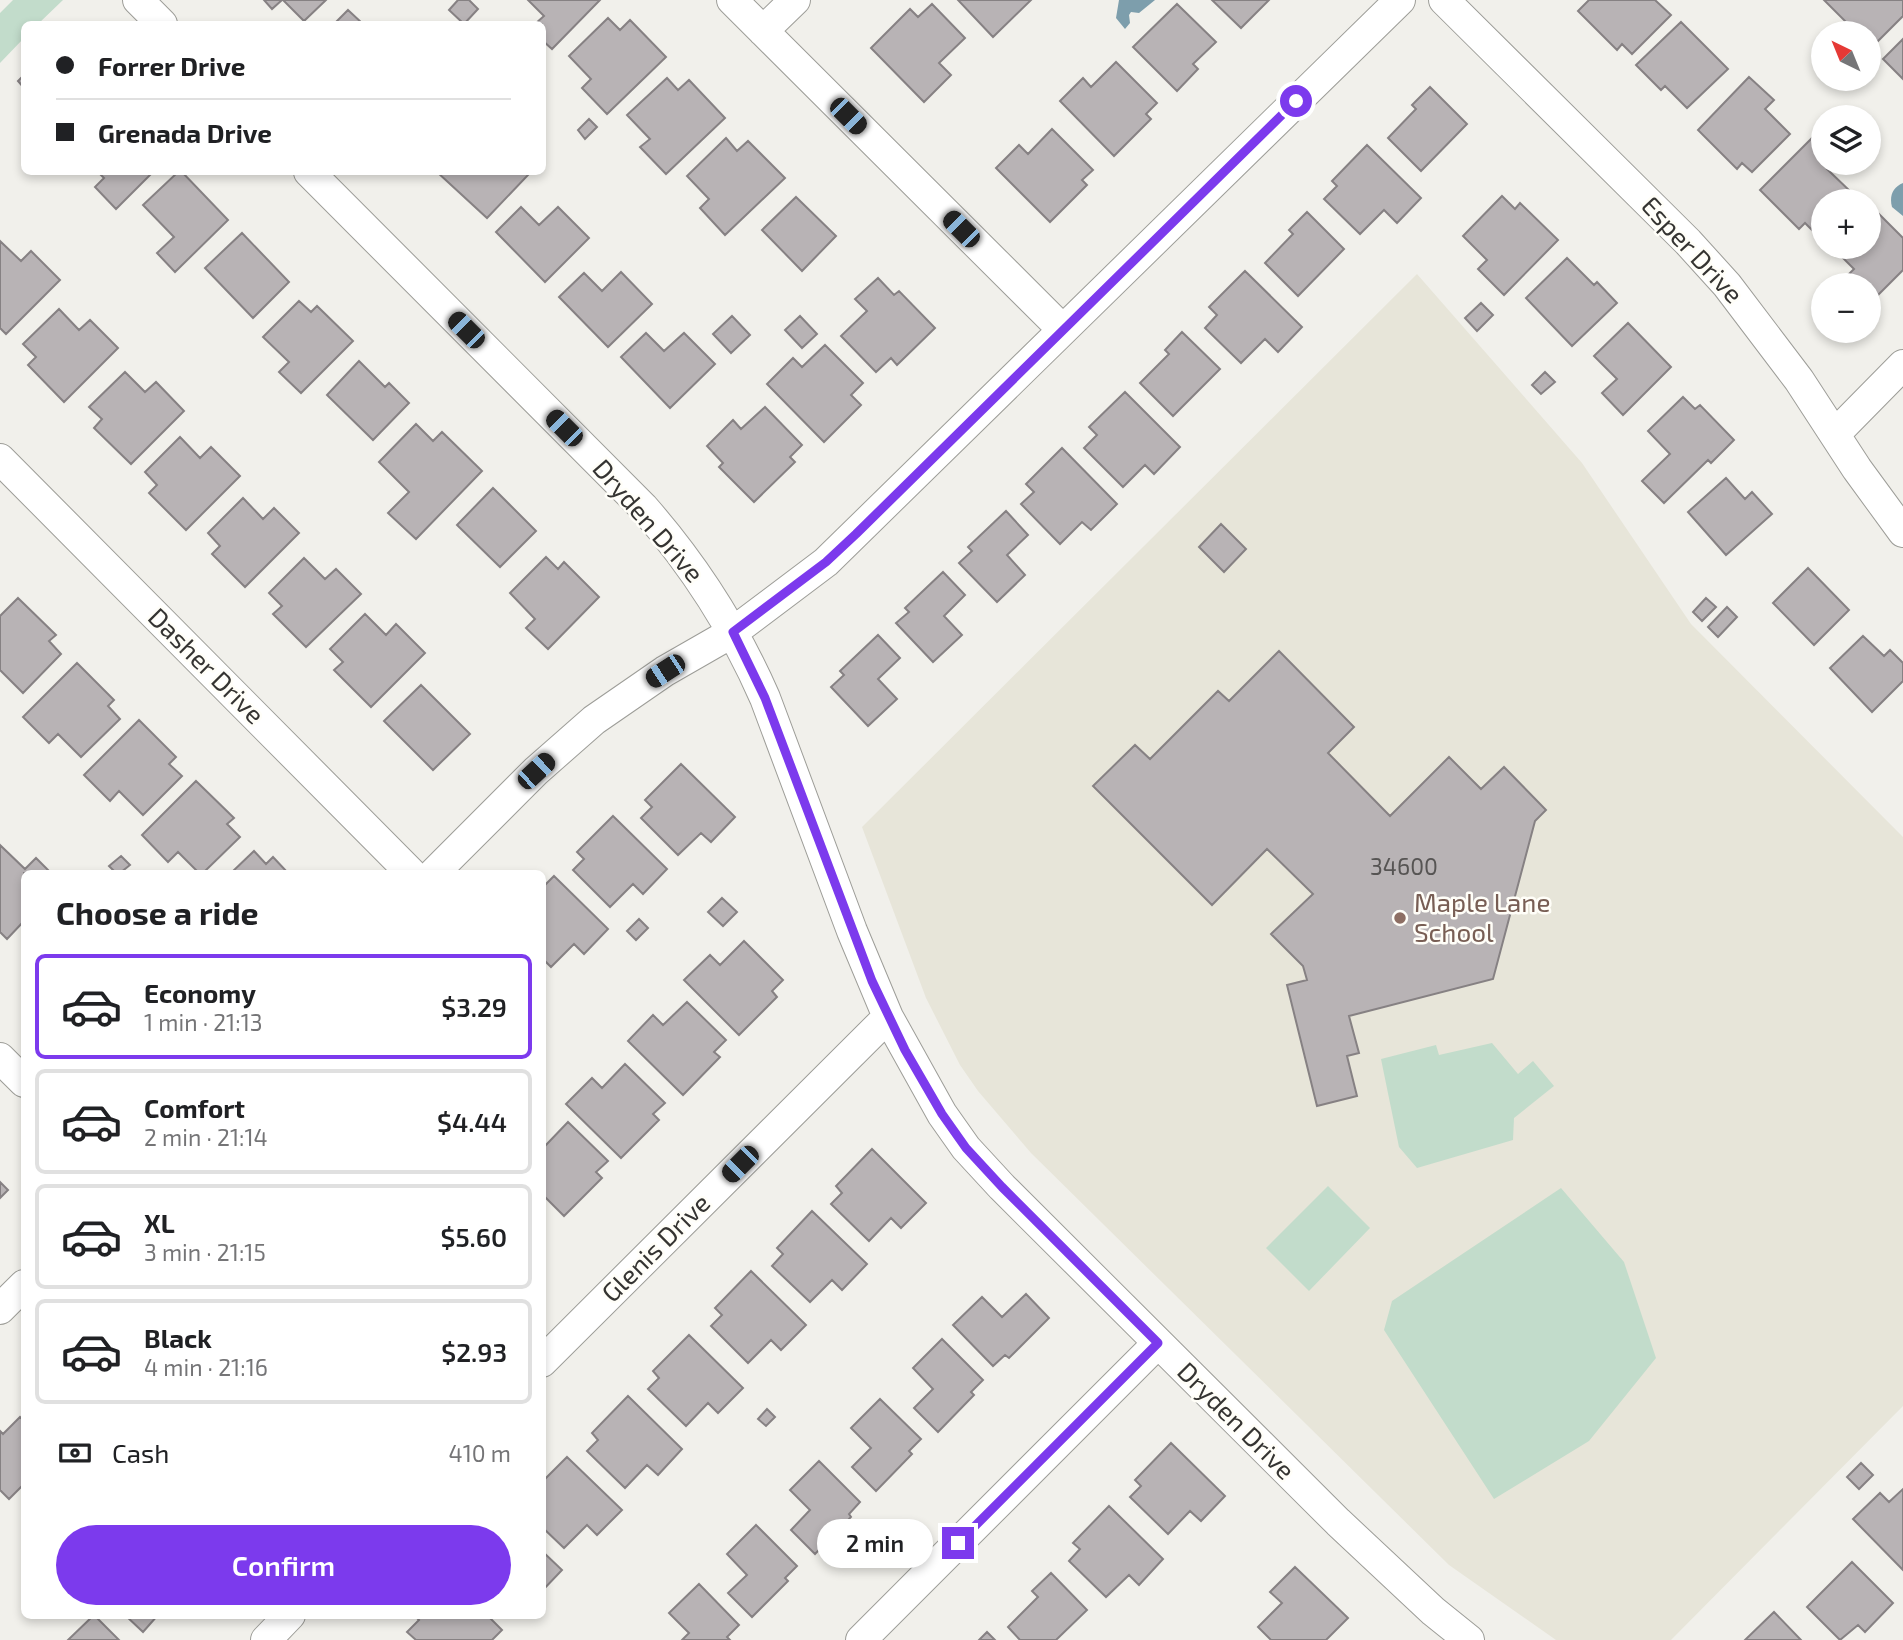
<!DOCTYPE html>
<meta charset="utf-8">
<style>
:root{--surface:#fff;--page:#f2f2f2;--text:#202124;--muted:#757577;--line:#e0e0e0;--accent:#7c3aed}
body{margin:0;font-family:"Exo 2",sans-serif;background:var(--page);color:var(--text);height:100vh;display:flex;flex-direction:column;font-size:26px;white-space:nowrap}
*{box-sizing:border-box;margin:0}
p{font-size:23px;color:var(--muted)}
.icon{flex:none;width:38px;height:38px;fill:none;stroke:currentColor;stroke-width:2;stroke-linecap:round;stroke-linejoin:round}
.map{position:relative;flex:1;overflow:hidden}
.side{position:absolute;left:21px;top:870px;width:525px;height:749px;display:flex;flex-direction:column;background:var(--surface);border-radius:10px;box-shadow:0 4px 10px #0003}
.side>*{flex:none}
.banner{position:absolute;left:21px;top:21px;width:525px;height:154px;border-radius:10px;box-shadow:0 4px 10px #0003;display:grid;align-content:center;height:154px;padding:0 35px;background:var(--surface)}
.needle{width:46px;rotate:317deg}
.controls{position:absolute;left:1811px;top:21px;display:grid;gap:14px}
.controls a{display:grid;place-items:center;width:70px;height:70px;border-radius:50%;background:var(--surface);box-shadow:0 4px 10px #0003;font-size:35px}
.end{position:absolute;width:32px;height:32px;margin:-16px;border:9px solid #7c3aed;background:#fff;box-shadow:0 0 0 4px #fff}
.from{border-radius:50%}
.bubble{position:absolute;height:49px;border-radius:24px;background:var(--surface);box-shadow:0 4px 10px #0003;font-size:23px;font-weight:600;line-height:49px;text-align:center}
.car{position:absolute;width:21px;height:42px;margin:-21px -10px;border-radius:9px;box-shadow:0 0 5px 2px #0007;background:linear-gradient(#222 24%,#8ab4d8 0 40%,#222 0 76%,#8ab4d8 0 86%,#222 0)}
.banner b{display:flex;align-items:center;gap:24px;height:66px;font-size:26px}
.banner b+b{border-top:2px solid var(--line)}
.banner i{width:18px;height:18px;background:var(--text)}
ul{padding:0;list-style:none}
li{display:flex;align-items:center;gap:21px;height:105px;margin:0 14px 10px;padding:0 21px;border:4px solid var(--line);border-radius:10px}
li div{flex:1}
li b{display:block;font-size:26px}
li em{font-style:normal;font-weight:600}
li.current{border-color:var(--accent)}
li>.icon{width:63px;height:63px;stroke-width:1.5}
h2{padding:0 35px;font-size:32px;line-height:84px}
.pay{display:flex;align-items:center;gap:18px;height:77px;padding:0 35px;font-size:26px}
.pay p{margin-inline-start:auto}
.cta{display:flex;gap:14px;margin-top:auto;padding:14px 35px}
.cta a{flex:1;height:80px;border-radius:42px;background:var(--accent);color:#fff;font-size:28px;font-weight:600;line-height:80px;text-align:center}
.map>svg:first-child{display:block}
</style>
<div class="map">
<svg width="1903" height="1640" viewBox="0 0 1903 1640">
<rect width="100%" height="100%" fill="#f1f0eb"/>
<!-- built -->
<path fill="#e7e5d9" d="M 1417,274 L 1582,463 L 1691,624 L 1903,837 L 1903,1406 L 1671,1640 L 1556,1640 L 1449,1565 L 1031,1153 L 978,1091 L 960,1065 L 926,998 L 862,827 Z"/>
<!-- green -->
<path fill="#c2dccb" d="M 13,0 L 63,0 L 38,24 L 24,24 L 24,38 L 0,63 L 0,13 Z
M 1492,1043 L 1518,1074 L 1533,1061 L 1554,1086 L 1514,1118 L 1513,1140 L 1417,1168 L 1399,1147 L 1381,1059 L 1436,1045 L 1439,1055 Z
M 1328,1186 L 1370,1228 L 1309,1291 L 1266,1248 Z
M 1561,1188 L 1624,1262 L 1656,1358 L 1589,1441 L 1494,1499 L 1384,1330 L 1392,1301 Z"/>
<!-- water -->
<path fill="#7d9eac" d="M 1119,0 L 1155,0 L 1139,13 L 1131,12 L 1129,15 L 1130,23 L 1125,29 L 1116,18 Z
M 1903,183 L 1903,216 L 1892,207 C 1889,196 1893,187 1903,183 Z"/>
<!-- building -->
<path fill="#b8b3b5" stroke="#868183" stroke-width="2" d="M 264,0 L 282,0 L 272,9 Z
M 283,0 L 326,0 L 304,21 Z
M 458,0 L 469,0 L 478,9 L 464,24 L 449,10 Z
M 528,0 L 600,0 L 552,49 L 542,40 L 542,24 L 535,24 L 544,16 Z
M 958,0 L 1031,0 L 993,37 Z
M 1212,0 L 1269,0 L 1241,28 Z
M 1589,0 L 1655,0 L 1671,15 L 1632,54 L 1622,44 L 1617,50 L 1578,11 Z
M 1824,0 L 1903,0 L 1903,16 L 1871,48 L 1869,33 L 1857,33 Z
M 932,4 L 965,38 L 939,63 L 951,75 L 924,102 L 871,48 L 910,9 L 918,17 Z
M 1177,4 L 1216,42 L 1193,64 L 1198,69 L 1177,91 L 1133,47 Z
M 348,10 L 363,24 L 334,24 Z
M 608,18 L 620,30 L 630,20 L 666,57 L 607,114 L 582,88 L 591,79 L 569,56 Z
M 1681,22 L 1728,69 L 1687,108 L 1665,86 L 1661,90 L 1636,65 Z
M 1903,39 L 1903,79 L 1883,59 Z
M 1116,62 L 1157,103 L 1146,114 L 1151,119 L 1114,156 L 1060,101 L 1083,78 L 1091,87 Z
M 24,75 L 24,88 L 18,81 Z
M 1749,77 L 1774,100 L 1765,109 L 1790,134 L 1752,172 L 1742,163 L 1737,169 L 1698,130 Z
M 667,78 L 678,90 L 689,80 L 725,118 L 666,174 L 640,147 L 650,139 L 627,115 Z
M 1430,87 L 1467,124 L 1421,171 L 1388,138 L 1416,109 L 1412,105 Z
M 589,119 L 597,127 L 585,139 L 578,130 Z
M 1052,129 L 1093,170 L 1082,180 L 1087,185 L 1050,222 L 996,168 L 1019,145 L 1028,154 Z
M 726,138 L 737,151 L 748,141 L 785,178 L 725,235 L 700,208 L 709,199 L 687,176 Z
M 1812,138 L 1824,149 L 1824,163 L 1835,163 L 1827,169 L 1853,194 L 1846,201 L 1824,201 L 1824,224 L 1815,233 L 1805,223 L 1799,229 L 1760,190 Z
M 1367,145 L 1421,198 L 1397,223 L 1384,210 L 1360,234 L 1324,199 L 1337,186 L 1332,181 Z
M 98,172 L 153,172 L 116,209 L 95,187 L 104,178 Z
M 178,172 L 182,172 L 228,220 L 175,272 L 157,253 L 174,237 L 143,205 Z
M 437,172 L 526,172 L 529,174 L 487,218 Z
M 1502,196 L 1515,209 L 1520,203 L 1558,240 L 1504,295 L 1478,269 L 1487,260 L 1463,236 Z
M 796,197 L 836,236 L 802,271 L 762,230 Z
M 1869,204 L 1903,238 L 1903,270 L 1869,304 L 1869,285 L 1845,285 L 1841,282 L 1854,269 L 1832,247 L 1869,247 Z
M 521,207 L 539,225 L 558,207 L 589,238 L 545,282 L 496,232 Z
M 1307,212 L 1344,249 L 1298,296 L 1265,263 L 1293,234 L 1289,230 Z
M 242,233 L 289,282 L 253,318 L 205,268 Z
M 0,241 L 21,261 L 31,251 L 60,280 L 6,334 L 0,328 Z
M 1567,258 L 1594,285 L 1597,282 L 1617,303 L 1572,346 L 1526,298 Z
M 1245,271 L 1302,327 L 1278,352 L 1265,339 L 1241,363 L 1205,328 L 1217,315 L 1209,307 Z
M 621,272 L 652,304 L 608,347 L 559,297 L 584,273 L 602,291 Z
M 878,278 L 894,295 L 899,291 L 935,328 L 897,365 L 891,358 L 876,372 L 841,336 L 867,311 L 855,299 Z
M 299,301 L 311,312 L 317,306 L 353,341 L 301,393 L 279,372 L 289,362 L 263,337 Z
M 1481,303 L 1493,315 L 1477,331 L 1465,318 Z
M 59,309 L 79,330 L 90,320 L 118,348 L 64,402 L 28,365 L 36,357 L 23,344 Z
M 732,316 L 750,335 L 731,353 L 713,334 Z
M 800,316 L 817,334 L 802,348 L 785,330 Z
M 1628,323 L 1671,367 L 1623,415 L 1602,393 L 1617,379 L 1594,356 Z
M 1182,332 L 1220,369 L 1173,416 L 1140,383 L 1169,354 L 1165,350 Z
M 646,333 L 664,351 L 684,333 L 715,364 L 670,408 L 621,357 Z
M 825,345 L 863,383 L 851,395 L 861,405 L 824,442 L 767,384 L 793,358 L 802,367 Z
M 359,361 L 385,387 L 389,383 L 409,403 L 373,440 L 327,395 Z
M 125,372 L 145,392 L 156,382 L 184,411 L 131,464 L 94,428 L 102,419 L 89,407 Z
M 1545,372 L 1555,382 L 1541,394 L 1532,385 Z
M 1125,392 L 1180,447 L 1154,474 L 1145,465 L 1123,487 L 1084,448 L 1097,435 L 1089,427 Z
M 1683,397 L 1695,409 L 1700,405 L 1734,440 L 1711,463 L 1708,460 L 1664,503 L 1642,481 L 1670,454 L 1648,431 Z
M 765,407 L 802,445 L 790,457 L 795,462 L 754,502 L 719,467 L 723,463 L 707,446 L 733,420 L 741,429 Z
M 416,424 L 433,441 L 442,432 L 482,471 L 416,539 L 388,513 L 409,492 L 379,462 Z
M 180,437 L 200,458 L 211,447 L 240,476 L 186,530 L 149,493 L 157,485 L 145,472 Z
M 1062,448 L 1117,504 L 1091,530 L 1082,522 L 1060,544 L 1021,504 L 1034,492 L 1026,484 Z
M 1726,478 L 1745,499 L 1752,492 L 1772,514 L 1726,555 L 1688,512 Z
M 493,488 L 536,531 L 500,567 L 457,525 Z
M 243,498 L 263,519 L 274,508 L 299,533 L 245,587 L 212,554 L 220,546 L 208,533 Z
M 1006,511 L 1028,535 L 1007,555 L 1025,575 L 997,602 L 959,563 L 972,551 L 968,547 Z
M 1221,524 L 1246,549 L 1224,572 L 1199,547 Z
M 546,557 L 558,569 L 564,562 L 599,597 L 548,649 L 526,628 L 535,619 L 510,593 Z
M 304,558 L 325,579 L 336,569 L 361,594 L 306,647 L 273,614 L 282,606 L 269,593 Z
M 1808,568 L 1849,610 L 1814,645 L 1773,603 Z
M 943,572 L 965,595 L 944,616 L 962,635 L 933,662 L 896,623 L 909,612 L 905,608 Z
M 18,598 L 56,635 L 49,641 L 61,654 L 23,693 L 0,670 L 0,616 Z
M 1706,598 L 1716,607 L 1702,621 L 1693,612 Z
M 1727,607 L 1737,617 L 1718,637 L 1708,627 Z
M 365,614 L 386,635 L 396,624 L 425,653 L 371,707 L 334,670 L 343,662 L 330,649 Z
M 878,635 L 900,658 L 878,679 L 897,699 L 868,726 L 831,687 L 844,675 L 840,671 Z
M 1863,636 L 1884,656 L 1890,650 L 1903,663 L 1903,681 L 1872,712 L 1830,668 Z
M 1279,651 L 1354,727 L 1328,753 L 1390,816 L 1449,757 L 1481,789 L 1504,767 L 1546,810 L 1535,821 L 1493,979 L 1349,1016 L 1359,1053 L 1347,1056 L 1357,1096 L 1317,1106 L 1287,985 L 1307,980 L 1303,966 L 1271,934 L 1313,894 L 1267,849 L 1212,905 L 1093,786 L 1135,745 L 1150,759 L 1218,691 L 1229,701 Z
M 77,663 L 114,700 L 108,706 L 120,719 L 81,757 L 58,734 L 49,743 L 23,717 Z
M 421,685 L 470,734 L 433,770 L 384,721 Z
M 139,720 L 176,757 L 169,764 L 182,776 L 143,815 L 119,791 L 110,801 L 84,775 Z
M 681,764 L 735,817 L 711,842 L 701,833 L 678,855 L 641,818 L 652,807 L 645,800 Z
M 196,781 L 234,818 L 227,824 L 240,837 L 203,873 L 199,873 L 178,852 L 168,862 L 142,835 Z
M 613,816 L 667,869 L 643,894 L 633,884 L 610,907 L 573,870 L 584,859 L 577,852 Z
M 0,845 L 25,869 L 36,858 L 51,873 L 24,873 L 24,921 L 7,939 L 0,932 Z
M 254,851 L 266,864 L 273,857 L 288,873 L 231,873 Z
M 121,856 L 130,865 L 120,873 L 116,873 L 109,866 Z
M 554,876 L 608,929 L 584,954 L 574,944 L 551,967 L 542,958 L 542,888 Z
M 722,898 L 737,912 L 723,926 L 708,912 Z
M 639,919 L 648,928 L 636,940 L 627,931 Z
M 744,941 L 783,980 L 772,991 L 777,997 L 739,1035 L 684,980 L 710,955 L 720,965 Z
M 687,1002 L 726,1040 L 714,1052 L 720,1057 L 683,1095 L 628,1041 L 653,1015 L 663,1025 Z
M 625,1064 L 665,1103 L 653,1114 L 659,1120 L 621,1158 L 566,1104 L 592,1078 L 602,1088 Z
M 568,1122 L 608,1161 L 596,1172 L 602,1178 L 564,1216 L 542,1194 L 542,1143 L 545,1146 Z
M 872,1149 L 926,1203 L 901,1228 L 891,1218 L 869,1241 L 831,1204 L 842,1193 L 836,1186 Z
M 0,1182 L 8,1190 L 0,1198 Z
M 812,1211 L 867,1264 L 842,1290 L 832,1280 L 810,1302 L 772,1266 L 783,1254 L 777,1248 Z
M 751,1271 L 806,1325 L 781,1350 L 771,1340 L 748,1363 L 711,1326 L 722,1315 L 715,1308 Z
M 1026,1294 L 1049,1318 L 1009,1358 L 1005,1355 L 993,1366 L 953,1325 L 982,1297 L 1002,1317 Z
M 689,1335 L 743,1388 L 718,1413 L 708,1403 L 686,1426 L 648,1389 L 659,1378 L 653,1371 Z
M 942,1339 L 983,1380 L 971,1392 L 974,1395 L 938,1432 L 914,1408 L 933,1389 L 913,1368 Z
M 628,1396 L 682,1449 L 658,1475 L 647,1465 L 625,1488 L 587,1451 L 598,1440 L 592,1433 Z
M 880,1399 L 921,1439 L 909,1451 L 912,1454 L 876,1491 L 852,1467 L 871,1448 L 851,1428 Z
M 767,1409 L 775,1417 L 766,1426 L 758,1419 Z
M 20,1417 L 24,1421 L 24,1484 L 9,1499 L 0,1490 L 0,1431 L 3,1434 Z
M 1171,1443 L 1225,1496 L 1201,1521 L 1190,1511 L 1168,1534 L 1130,1497 L 1141,1486 L 1135,1480 Z
M 567,1457 L 622,1510 L 597,1535 L 587,1525 L 564,1548 L 542,1527 L 542,1482 Z
M 819,1461 L 860,1502 L 849,1514 L 851,1517 L 815,1554 L 791,1530 L 810,1510 L 790,1490 Z
M 1861,1463 L 1873,1475 L 1859,1489 L 1847,1477 Z
M 1903,1489 L 1903,1570 L 1853,1519 L 1880,1493 L 1889,1502 Z
M 1109,1506 L 1163,1559 L 1139,1585 L 1129,1575 L 1106,1597 L 1069,1561 L 1080,1549 L 1073,1543 Z
M 756,1525 L 797,1566 L 785,1578 L 788,1581 L 752,1617 L 728,1593 L 747,1575 L 727,1554 Z
M 542,1551 L 562,1570 L 542,1591 Z
M 1852,1562 L 1893,1603 L 1865,1632 L 1858,1625 L 1840,1640 L 1807,1607 Z
M 1295,1567 L 1348,1618 L 1326,1640 L 1271,1640 L 1258,1627 L 1282,1603 L 1270,1592 Z
M 1051,1573 L 1087,1610 L 1056,1640 L 1020,1640 L 1008,1627 L 1038,1597 L 1032,1591 Z
M 699,1584 L 739,1625 L 727,1637 L 730,1640 L 682,1640 L 689,1633 L 669,1613 Z
M 1774,1612 L 1801,1640 L 1745,1640 Z
M 94,1615 L 119,1640 L 68,1640 Z
M 125,1615 L 158,1615 L 143,1632 Z
M 414,1615 L 487,1615 L 502,1630 L 492,1640 L 416,1640 L 407,1632 L 419,1620 Z
M 987,1632 L 995,1640 L 979,1640 Z"/>
<g fill="none" stroke-linecap="round" stroke-linejoin="round">
<!-- street casing -->
<g stroke="#9d9d98" stroke-width="32">
<path id="street" d="M 138,0 L 162,24
M 732,0 L 1063,330
M 1444,0 L 1688,242 L 1727,285 L 1799,380 L 1857,469 L 1903,532
M 763,31 L 795,0
M 309,172 L 643,507 C 694,565 734,627 765,698 L 852,931 L 888,1017 L 942,1114 L 966,1148 L 1002,1187 L 1338,1522 L 1433,1611 L 1469,1640
M 1836,433 L 1903,365
M 0,459 L 411,873
M 434,873 L 536,771 L 594,720 L 665,671 L 733,632 L 826,562 L 1400,0
M 0,1058 L 24,1082
M 0,1309 L 24,1285
M 542,1362 L 888,1017
M 266,1640 L 290,1615
M 861,1640 L 1158,1343"/>
</g>
<!-- street -->
<use href="#street" stroke="#fff" stroke-width="30"/>
</g>
<g fill="none" stroke-linecap="round" stroke-linejoin="round">
<!-- route -->
<path stroke="#7c3aed" stroke-width="9" d="M 958,1543 L 1158,1343 L 1002,1187 L 966,1148 L 942,1114 L 905,1050 L 872,981 L 765,698 L 733,632 L 826,562 L 856,534 L 1296,101"/>
</g>
<!-- markers -->
<circle fill="#8d6e63" stroke="#fffef8" stroke-width="2.5" cx="1400" cy="918" r="7"/>
<g text-anchor="middle" stroke-width="5" stroke-linejoin="round" paint-order="stroke">
<!-- number labels -->
<g font-size="23" fill="#565453">
<text x="1404" y="875">34600</text>
</g>
<!-- street labels -->
<g font-size="26" fill="#353432" stroke="#fffef8">
<text transform="translate(1692 250) rotate(47)" y="9">Esper Drive</text>
<text transform="translate(648 521) rotate(49)" y="9">Dryden Drive</text>
<text transform="translate(206 666) rotate(45)" y="9">Dasher Drive</text>
<text transform="translate(656 1248) rotate(-45)" y="9">Glenis Drive</text>
<text transform="translate(1236 1421) rotate(45)" y="9">Dryden Drive</text>
</g>
<!-- education labels -->
<g font-size="26" fill="#785e54" stroke="#fffef8" text-anchor="start">
<text x="1414" y="912">Maple Lane<tspan x="1414" dy="30">School</tspan></text>
</g>
</g>
</svg>
<div class="controls">
<a><svg class="needle" viewBox="-14 -14 28 28"><path d="M0-13l5 13h-10z" fill="#e53935"/><path d="M0 13l5-13h-10z" fill="#757577"/></svg></a>
<a><svg class="icon" aria-label="layers" viewBox="0 0 24 24"><path d="M12 4l9 5-9 5-9-5zM3 14l9 5 9-5"/></svg></a>
<a>+</a>
<a>−</a>
</div>
<i class="end from" style="left:1296px;top:101px"></i>
<i class="end" style="left:958px;top:1543px"></i>
<div class="bubble" style="left:817px;top:1519px;width:116px">2 min</div>
<i class="car" style="left:848px;top:116px;rotate:135deg"></i>
<i class="car" style="left:961px;top:229px;rotate:315deg"></i>
<i class="car" style="left:466px;top:330px;rotate:315deg"></i>
<i class="car" style="left:564px;top:428px;rotate:315deg"></i>
<i class="car" style="left:665px;top:671px;rotate:237deg"></i>
<i class="car" style="left:536px;top:771px;rotate:47deg"></i>
<i class="car" style="left:740px;top:1164px;rotate:225deg"></i>
<div class="banner">
<b><i class="from"></i>Forrer Drive</b>
<b><i></i>Grenada Drive</b>
</div>
<section class="side">
<h2>Choose a ride</h2>
<ul>
<li class="current"><svg class="icon" aria-label="car" viewBox="0 0 24 24"><path d="M5 17H2v-5l4-1 3-4h7l3 4 3 1v5h-3M9 17h6M6 11h13"/><circle cx="7" cy="17" r="2"/><circle cx="17" cy="17" r="2"/></svg><div><b>Economy</b><p>1 min · 21:13</p></div><em>$3.29</em></li>
<li><svg class="icon" aria-label="car" viewBox="0 0 24 24"><path d="M5 17H2v-5l4-1 3-4h7l3 4 3 1v5h-3M9 17h6M6 11h13"/><circle cx="7" cy="17" r="2"/><circle cx="17" cy="17" r="2"/></svg><div><b>Comfort</b><p>2 min · 21:14</p></div><em>$4.44</em></li>
<li><svg class="icon" aria-label="car" viewBox="0 0 24 24"><path d="M5 17H2v-5l4-1 3-4h7l3 4 3 1v5h-3M9 17h6M6 11h13"/><circle cx="7" cy="17" r="2"/><circle cx="17" cy="17" r="2"/></svg><div><b>XL</b><p>3 min · 21:15</p></div><em>$5.60</em></li>
<li><svg class="icon" aria-label="car" viewBox="0 0 24 24"><path d="M5 17H2v-5l4-1 3-4h7l3 4 3 1v5h-3M9 17h6M6 11h13"/><circle cx="7" cy="17" r="2"/><circle cx="17" cy="17" r="2"/></svg><div><b>Black</b><p>4 min · 21:16</p></div><em>$2.93</em></li>
</ul>
<div class="pay"><svg class="icon" aria-label="cash" viewBox="0 0 24 24"><path d="M3 7h18v10H3z"/><circle cx="12" cy="12" r="2"/></svg>Cash<p>410 m</p></div>
<div class="cta"><a>Confirm</a></div>
</section>
</div>
